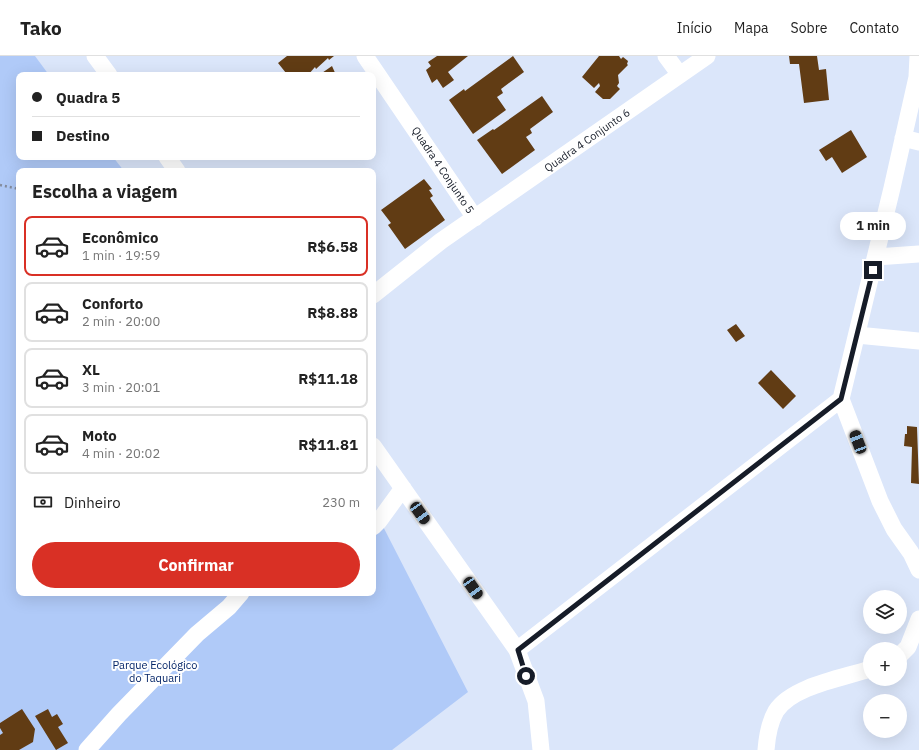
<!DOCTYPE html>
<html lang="pt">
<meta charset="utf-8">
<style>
:root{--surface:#fff;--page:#f2f2f2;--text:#222;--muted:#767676;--line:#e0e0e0;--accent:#d93025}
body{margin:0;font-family:"IBM Plex Sans",sans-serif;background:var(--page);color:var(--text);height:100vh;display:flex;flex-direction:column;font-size:15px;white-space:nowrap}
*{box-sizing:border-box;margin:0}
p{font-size:13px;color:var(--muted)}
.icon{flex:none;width:22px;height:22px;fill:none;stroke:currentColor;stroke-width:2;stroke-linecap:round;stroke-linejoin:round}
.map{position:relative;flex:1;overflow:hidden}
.sheet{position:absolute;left:16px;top:112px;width:360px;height:428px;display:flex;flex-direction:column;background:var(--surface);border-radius:8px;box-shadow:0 4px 16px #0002}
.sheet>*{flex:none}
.hud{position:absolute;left:16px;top:16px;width:360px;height:88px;border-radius:8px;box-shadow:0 4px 16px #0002;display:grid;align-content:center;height:88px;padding:0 16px;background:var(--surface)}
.buttons{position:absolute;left:863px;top:534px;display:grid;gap:8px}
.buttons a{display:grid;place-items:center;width:44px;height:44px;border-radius:50%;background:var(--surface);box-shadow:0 4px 16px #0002;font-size:20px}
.end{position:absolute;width:18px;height:18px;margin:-9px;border:5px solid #161c28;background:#fff;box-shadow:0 0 0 2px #fff}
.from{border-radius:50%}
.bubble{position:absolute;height:28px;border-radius:14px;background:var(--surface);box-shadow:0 4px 16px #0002;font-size:13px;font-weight:800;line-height:28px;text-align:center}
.car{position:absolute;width:12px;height:24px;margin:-12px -6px;border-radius:5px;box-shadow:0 0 3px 1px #0007;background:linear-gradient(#222 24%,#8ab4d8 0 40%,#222 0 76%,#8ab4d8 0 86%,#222 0)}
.hud b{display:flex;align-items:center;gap:14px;height:38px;font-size:15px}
.hud b+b{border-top:1px solid var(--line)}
.hud i{width:10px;height:10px;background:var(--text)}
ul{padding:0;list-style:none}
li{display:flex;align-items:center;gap:12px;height:60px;margin:0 8px 6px;padding:0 8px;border:2px solid var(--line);border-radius:8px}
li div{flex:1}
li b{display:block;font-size:15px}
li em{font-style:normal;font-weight:800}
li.active{border-color:var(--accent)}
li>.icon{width:36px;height:36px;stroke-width:1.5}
h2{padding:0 16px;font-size:18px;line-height:48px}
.pay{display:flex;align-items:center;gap:10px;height:44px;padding:0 16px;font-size:15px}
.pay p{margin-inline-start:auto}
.button{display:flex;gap:8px;margin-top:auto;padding:8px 16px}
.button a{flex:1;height:46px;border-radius:24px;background:var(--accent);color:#fff;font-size:16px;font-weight:800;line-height:46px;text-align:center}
header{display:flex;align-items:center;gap:24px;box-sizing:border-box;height:56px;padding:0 20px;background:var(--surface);border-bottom:1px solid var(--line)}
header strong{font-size:19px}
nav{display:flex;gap:22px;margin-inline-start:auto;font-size:14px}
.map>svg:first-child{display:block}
</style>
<header>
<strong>Tako</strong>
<nav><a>Início</a><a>Mapa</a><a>Sobre</a><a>Contato</a></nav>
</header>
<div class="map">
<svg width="919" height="694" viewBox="0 0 919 694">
<rect width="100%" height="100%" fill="#dbe6fa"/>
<!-- green -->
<path fill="#b0caf8" d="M 0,0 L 35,0 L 49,19 L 19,19 L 19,101 L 113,101 L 124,115 L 19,115 L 19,537 L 373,537 L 373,451 L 468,636 L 392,694 L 0,694 Z"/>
<!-- building -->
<path fill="#613c14" d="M 287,0 L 334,0 L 329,4 L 328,2 L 316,13 L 315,11 L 308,19 L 282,19 L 286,17 L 278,7 Z
M 437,0 L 468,0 L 448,16 L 454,24 L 443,32 L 437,23 L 432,27 L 426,14 L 431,10 L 428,6 Z
M 513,0 L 524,16 L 501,33 L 503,37 L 497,41 L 506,54 L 473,78 L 449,44 L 464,33 L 465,35 Z
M 599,0 L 619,0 L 621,3 L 623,1 L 628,5 L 627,8 L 628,9 L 618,19 L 619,27 L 617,30 L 620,33 L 610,43 L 603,43 L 595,36 L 600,30 L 599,27 L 594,32 L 582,21 Z
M 789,0 L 817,0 L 819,14 L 826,13 L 829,44 L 804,47 L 799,8 L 790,8 Z
M 332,10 L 336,19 L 319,19 Z
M 542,40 L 553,56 L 530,73 L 532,77 L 526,81 L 535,94 L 502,118 L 477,84 L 493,73 L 494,74 Z
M 851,74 L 867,101 L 842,117 L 832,101 L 826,105 L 819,94 Z
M 424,123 L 432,133 L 429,134 L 433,140 L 430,142 L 445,164 L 405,193 L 388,169 L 391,167 L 381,154 Z
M 736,268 L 745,280 L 736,286 L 727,274 Z
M 771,314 L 796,340 L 783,353 L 758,327 Z
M 907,370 L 917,371 L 919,428 L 911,427 L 912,391 L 904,390 L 905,378 L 907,378 Z
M 22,653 L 35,673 L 33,686 L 19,694 L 0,694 L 0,679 L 3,677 L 0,672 L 0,667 Z
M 48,653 L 52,661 L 57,658 L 63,668 L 58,671 L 68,687 L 56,694 L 35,660 Z"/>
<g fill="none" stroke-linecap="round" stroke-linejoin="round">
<!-- path -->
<path stroke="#848c9d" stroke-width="2.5" stroke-dasharray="2 3" stroke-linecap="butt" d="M 0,129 L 19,133"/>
<!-- minor -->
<path stroke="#fff" stroke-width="17" d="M 95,0 L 109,19
M 365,0 L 475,162
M 666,0 L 680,19
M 918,0 L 917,21 L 892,132 L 841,343 L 880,445 L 894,473 L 911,497 L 919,514
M 903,82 L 919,86
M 167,101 L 177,115
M 876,201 L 919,198
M 373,239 L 441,185 L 707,0
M 857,279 L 919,285
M 373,390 L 517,594 L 536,645 L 541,694
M 373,471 L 379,465 L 403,432
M 517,594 L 841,343
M 900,599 L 908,591 L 919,563
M 87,694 L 119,658 L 197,578 L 229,551 L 241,537
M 766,694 C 767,681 769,667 776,655 C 792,630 843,622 870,613"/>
</g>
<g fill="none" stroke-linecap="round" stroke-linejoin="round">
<!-- route -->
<path stroke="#161c28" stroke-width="5" d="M 526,620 L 518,594 L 841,343 L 873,214"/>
</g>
<g text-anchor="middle" stroke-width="4" stroke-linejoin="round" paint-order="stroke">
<!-- street labels -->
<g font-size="11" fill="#161c28" stroke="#fff">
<text transform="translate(587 84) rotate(-35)" y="4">Quadra 4 Conjunto 6</text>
<text transform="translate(443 114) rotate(56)" y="4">Quadra 4 Conjunto 5</text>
</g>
<!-- park labels -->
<g font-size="11" fill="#042568" stroke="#fff">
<text x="155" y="613">Parque Ecológico<tspan x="155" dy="13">do Taquari</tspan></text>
</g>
</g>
</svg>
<div class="buttons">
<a><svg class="icon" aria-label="layers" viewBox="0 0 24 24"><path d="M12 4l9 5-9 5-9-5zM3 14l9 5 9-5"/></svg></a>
<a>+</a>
<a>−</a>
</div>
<i class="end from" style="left:526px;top:620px"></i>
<i class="end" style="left:873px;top:214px"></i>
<div class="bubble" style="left:840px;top:156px;width:66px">1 min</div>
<i class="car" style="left:858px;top:386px;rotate:339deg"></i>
<i class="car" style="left:420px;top:457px;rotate:145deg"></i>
<i class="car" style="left:473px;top:532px;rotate:145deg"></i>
<div class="hud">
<b><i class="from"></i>Quadra 5</b>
<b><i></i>Destino</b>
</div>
<section class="sheet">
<h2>Escolha a viagem</h2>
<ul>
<li class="active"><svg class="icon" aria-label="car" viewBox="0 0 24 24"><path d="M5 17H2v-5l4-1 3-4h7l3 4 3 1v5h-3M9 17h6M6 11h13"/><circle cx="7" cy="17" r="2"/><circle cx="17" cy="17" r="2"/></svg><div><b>Econômico</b><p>1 min · 19:59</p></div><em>R$6.58</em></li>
<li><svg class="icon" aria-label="car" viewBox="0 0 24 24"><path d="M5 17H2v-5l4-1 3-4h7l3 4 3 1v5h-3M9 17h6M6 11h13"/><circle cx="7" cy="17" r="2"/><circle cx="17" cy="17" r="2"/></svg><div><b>Conforto</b><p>2 min · 20:00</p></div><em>R$8.88</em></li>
<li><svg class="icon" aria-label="car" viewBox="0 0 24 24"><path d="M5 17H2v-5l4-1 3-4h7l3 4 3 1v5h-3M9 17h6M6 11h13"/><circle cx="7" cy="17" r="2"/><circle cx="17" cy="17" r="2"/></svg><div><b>XL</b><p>3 min · 20:01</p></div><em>R$11.18</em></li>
<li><svg class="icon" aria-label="car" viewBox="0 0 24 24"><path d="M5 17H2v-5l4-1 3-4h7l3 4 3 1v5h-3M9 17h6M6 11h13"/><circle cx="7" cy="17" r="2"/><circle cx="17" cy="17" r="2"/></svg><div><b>Moto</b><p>4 min · 20:02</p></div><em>R$11.81</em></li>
</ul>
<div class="pay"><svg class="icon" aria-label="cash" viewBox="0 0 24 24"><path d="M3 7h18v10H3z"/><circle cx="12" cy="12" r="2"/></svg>Dinheiro<p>230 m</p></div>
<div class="button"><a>Confirmar</a></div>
</section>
</div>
